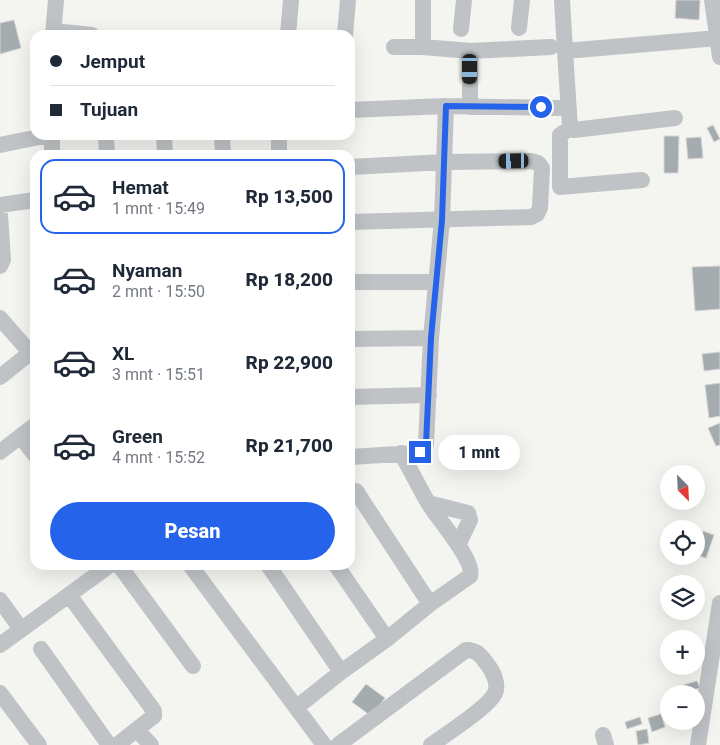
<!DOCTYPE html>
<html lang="id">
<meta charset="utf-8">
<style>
:root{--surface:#fff;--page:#f6f6f7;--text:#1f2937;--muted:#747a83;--line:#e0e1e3;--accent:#2563eb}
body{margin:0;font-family:Roboto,sans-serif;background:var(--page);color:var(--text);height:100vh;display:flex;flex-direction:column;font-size:19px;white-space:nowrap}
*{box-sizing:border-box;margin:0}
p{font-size:16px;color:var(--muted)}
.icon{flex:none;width:28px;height:28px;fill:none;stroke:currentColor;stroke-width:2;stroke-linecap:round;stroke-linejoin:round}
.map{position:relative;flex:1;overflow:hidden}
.sheet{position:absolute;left:30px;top:150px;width:325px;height:420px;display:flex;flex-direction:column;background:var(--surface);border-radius:15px;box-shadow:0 5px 20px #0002}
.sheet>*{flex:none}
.banner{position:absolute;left:30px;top:30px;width:325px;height:110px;border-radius:15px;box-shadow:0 5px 20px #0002;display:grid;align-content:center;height:110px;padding:0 20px;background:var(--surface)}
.needle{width:32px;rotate:156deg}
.controls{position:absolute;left:660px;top:465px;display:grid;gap:10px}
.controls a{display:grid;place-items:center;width:45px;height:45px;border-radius:50%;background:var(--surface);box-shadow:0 5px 20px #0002;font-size:25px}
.end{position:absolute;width:22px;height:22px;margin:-11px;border:6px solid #2563eb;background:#fff;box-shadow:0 0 0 2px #fff}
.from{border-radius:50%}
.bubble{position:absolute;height:35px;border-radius:18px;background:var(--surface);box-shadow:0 5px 20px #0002;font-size:16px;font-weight:800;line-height:35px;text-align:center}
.car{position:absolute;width:15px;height:30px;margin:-15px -8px;border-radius:6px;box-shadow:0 0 4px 1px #0007;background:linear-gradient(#222 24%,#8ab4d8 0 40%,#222 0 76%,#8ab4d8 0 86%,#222 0)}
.banner b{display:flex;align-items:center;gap:18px;height:48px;font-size:19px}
.banner b+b{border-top:1px solid var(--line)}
.banner i{width:12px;height:12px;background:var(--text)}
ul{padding:9px 0 0;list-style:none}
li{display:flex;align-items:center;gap:15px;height:75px;margin:0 10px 8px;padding:0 10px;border:2px solid transparent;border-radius:15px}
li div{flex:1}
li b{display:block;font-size:19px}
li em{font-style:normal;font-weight:800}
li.active{border-color:var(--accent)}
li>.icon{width:45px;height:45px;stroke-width:1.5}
.primary-button{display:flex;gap:10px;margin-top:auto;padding:10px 20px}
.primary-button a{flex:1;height:58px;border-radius:30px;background:var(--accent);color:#fff;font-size:20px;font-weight:800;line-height:58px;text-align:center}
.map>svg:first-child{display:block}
</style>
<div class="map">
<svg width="720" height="745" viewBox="0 0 720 745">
<rect width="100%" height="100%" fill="#f4f4f0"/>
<!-- building -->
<path fill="#a4acb0" stroke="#d5d5d3" d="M 676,0 L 700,0 L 699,20 L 675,18 Z
M 14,20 L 21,48 L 0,54 L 0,23 Z
M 713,125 L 720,139 L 714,142 L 707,128 Z
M 664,136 L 679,136 L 678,173 L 664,173 Z
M 701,137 L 703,158 L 688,159 L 686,138 Z
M 720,266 L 720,309 L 695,311 L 692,267 Z
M 720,352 L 720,369 L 704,371 L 702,354 Z
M 720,383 L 720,416 L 709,418 L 705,385 Z
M 720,423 L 720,445 L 716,446 L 708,428 Z
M 703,531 L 714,535 L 706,558 L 696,555 Z
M 697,681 L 700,688 L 678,694 L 676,687 Z
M 366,684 L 385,698 L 371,716 L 352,702 Z
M 661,714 L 665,727 L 652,732 L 648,718 Z
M 640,717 L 642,724 L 627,729 L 625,722 Z
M 647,729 L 649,743 L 638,745 L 636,731 Z"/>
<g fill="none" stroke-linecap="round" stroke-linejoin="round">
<!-- minor -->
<path stroke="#bfc3c6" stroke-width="16" d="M 423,0 L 423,47
M 562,0 L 565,51 L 718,38
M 712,0 L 720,57
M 519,28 L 522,0
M 461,29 L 464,0
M 53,31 L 92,35
M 53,35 L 56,0
M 288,35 L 291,0
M 345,35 L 348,0
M 394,47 L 423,47 L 470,51 L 470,107
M 470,51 L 551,47
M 565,51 L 570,128 L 574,130 L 675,118
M 350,110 L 446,106 L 558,108
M 570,128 L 560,135 L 560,187 L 642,180
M 52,135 L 52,155
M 106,135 L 107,155
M 164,135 L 165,155
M 222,135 L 223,155
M 279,135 L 279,155
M 0,145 L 49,135
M 350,167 L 445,162 L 531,161 L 538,163 L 542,168 L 540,208 L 537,214 L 531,217 L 350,222
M 0,205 L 35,200
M 0,215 L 3,260 L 0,266
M 350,282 L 436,282
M 0,318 L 35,358
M 350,339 L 431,338
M 0,377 L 35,349
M 350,397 L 429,395
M 21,437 L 35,455
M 0,452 L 35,425
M 350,457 L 414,453 L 423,449 L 426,444 L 431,338 L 442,220 L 446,106
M 356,491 L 430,604
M 428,503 L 468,513 L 470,520 L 458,545
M 119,565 L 193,666
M 190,565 L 324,745
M 268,565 L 341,672
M 336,565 L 387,639
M 69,595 L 154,711 L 154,716 L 150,719 L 117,745
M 0,600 L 21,629
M 0,645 L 110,565
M 41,649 L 109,745
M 0,693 L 39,745
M 297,707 L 341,672 L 387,639 L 430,604 L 470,576 C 476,561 435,516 427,501 C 418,485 410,469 401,453
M 137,730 L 151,745
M 603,735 L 606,745
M 338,745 L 466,650 C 478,650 481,656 487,664 C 493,671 499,684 495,693 C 489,707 445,735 431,745
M 698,745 L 720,603"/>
</g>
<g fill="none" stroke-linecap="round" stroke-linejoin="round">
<!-- route -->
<path stroke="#2563eb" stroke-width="6" d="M 420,452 L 426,444 L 431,338 L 442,220 L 446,106 L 541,107"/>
</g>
</svg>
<div class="controls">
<a><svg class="needle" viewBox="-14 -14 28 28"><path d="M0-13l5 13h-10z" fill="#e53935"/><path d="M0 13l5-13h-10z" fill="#747a83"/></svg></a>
<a><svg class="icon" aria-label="locate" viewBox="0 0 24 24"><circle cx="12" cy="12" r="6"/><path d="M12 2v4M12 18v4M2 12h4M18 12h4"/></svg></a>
<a><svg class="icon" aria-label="layers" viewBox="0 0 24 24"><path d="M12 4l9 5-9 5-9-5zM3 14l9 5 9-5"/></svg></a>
<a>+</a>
<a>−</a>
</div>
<i class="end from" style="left:541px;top:107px"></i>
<i class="end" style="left:420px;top:452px"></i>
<div class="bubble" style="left:438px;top:435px;width:82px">1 mnt</div>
<i class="car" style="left:470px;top:69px;rotate:180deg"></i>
<i class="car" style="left:514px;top:161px;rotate:269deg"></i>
<div class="banner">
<b><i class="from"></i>Jemput</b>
<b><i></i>Tujuan</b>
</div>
<section class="sheet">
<ul>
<li class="active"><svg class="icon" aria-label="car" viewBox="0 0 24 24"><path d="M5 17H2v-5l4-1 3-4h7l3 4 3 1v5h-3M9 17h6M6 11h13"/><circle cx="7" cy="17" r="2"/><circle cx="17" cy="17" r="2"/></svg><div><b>Hemat</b><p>1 mnt · 15:49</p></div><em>Rp 13,500</em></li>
<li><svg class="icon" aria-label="car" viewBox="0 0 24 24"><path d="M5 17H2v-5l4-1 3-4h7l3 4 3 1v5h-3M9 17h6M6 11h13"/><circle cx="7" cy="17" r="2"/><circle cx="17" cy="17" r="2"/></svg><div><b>Nyaman</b><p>2 mnt · 15:50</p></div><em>Rp 18,200</em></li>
<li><svg class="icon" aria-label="car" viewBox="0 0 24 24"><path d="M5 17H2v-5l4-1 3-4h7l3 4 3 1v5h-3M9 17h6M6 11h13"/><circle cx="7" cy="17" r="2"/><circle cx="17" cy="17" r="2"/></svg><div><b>XL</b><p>3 mnt · 15:51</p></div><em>Rp 22,900</em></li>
<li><svg class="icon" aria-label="car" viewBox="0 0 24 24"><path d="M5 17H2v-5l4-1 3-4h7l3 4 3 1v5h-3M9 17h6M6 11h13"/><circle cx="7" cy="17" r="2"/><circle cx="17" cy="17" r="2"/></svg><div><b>Green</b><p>4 mnt · 15:52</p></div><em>Rp 21,700</em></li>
</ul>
<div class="primary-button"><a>Pesan</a></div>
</section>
</div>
